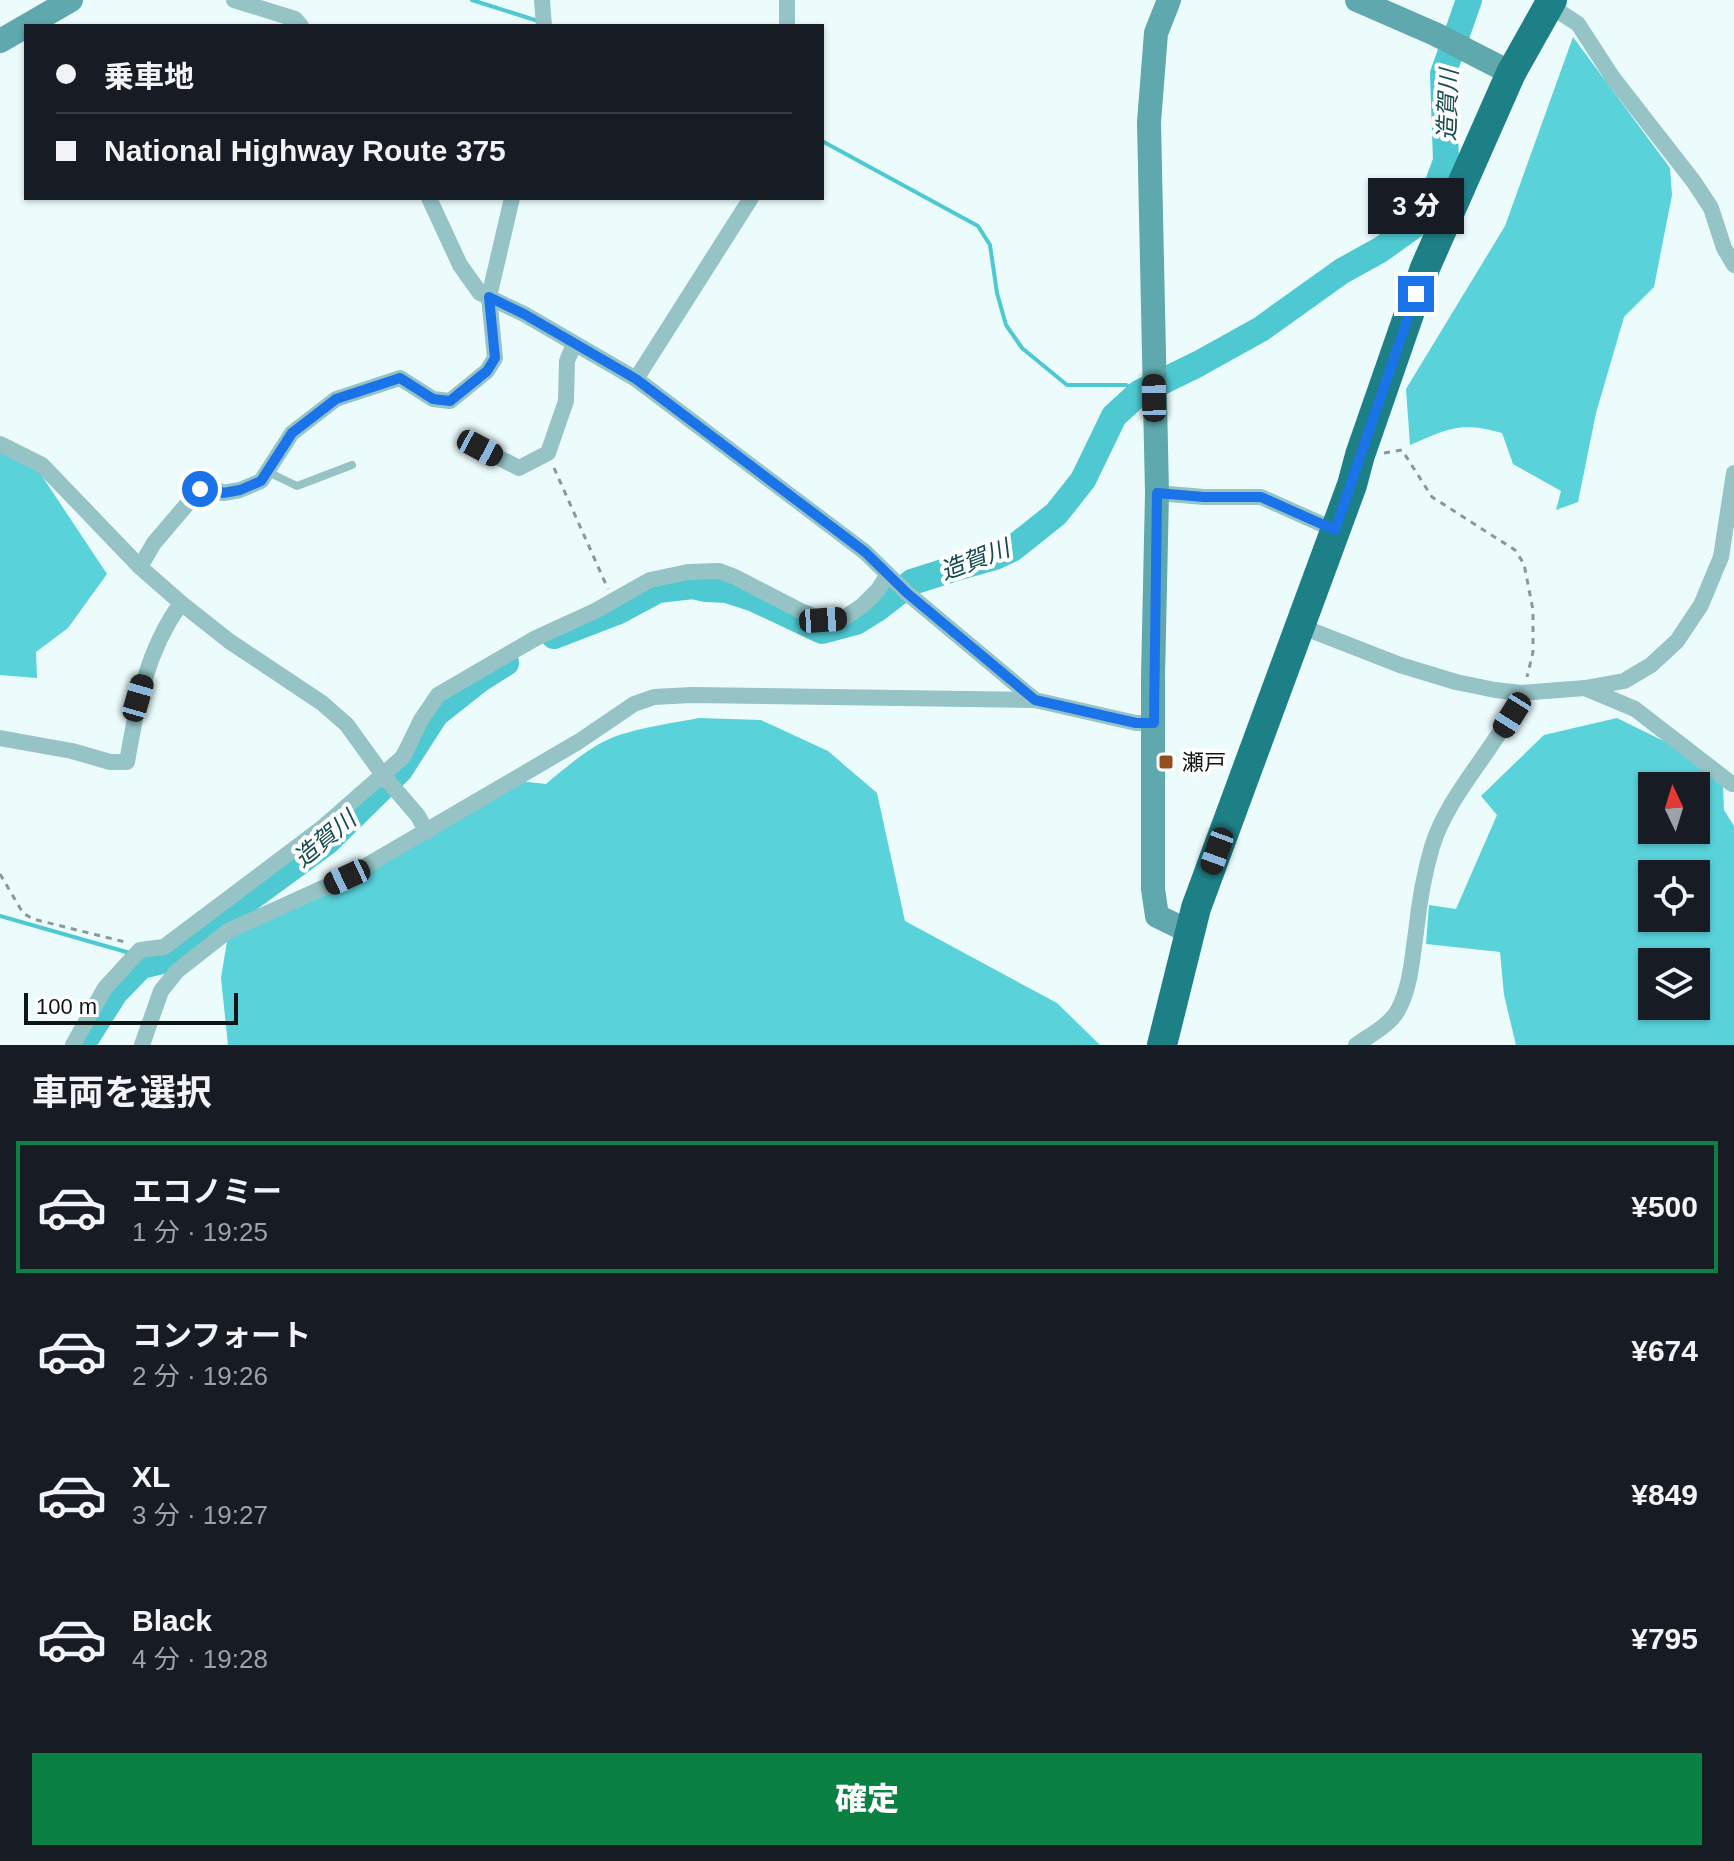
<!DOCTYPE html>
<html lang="ja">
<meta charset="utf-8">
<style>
:root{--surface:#171b24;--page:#242831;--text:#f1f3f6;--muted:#9ea1a6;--line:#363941;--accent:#0b8043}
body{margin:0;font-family:Helvetica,"Noto Sans JP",sans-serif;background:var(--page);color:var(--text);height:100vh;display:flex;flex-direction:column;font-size:30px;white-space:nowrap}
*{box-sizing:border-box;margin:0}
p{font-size:26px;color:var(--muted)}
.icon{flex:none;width:44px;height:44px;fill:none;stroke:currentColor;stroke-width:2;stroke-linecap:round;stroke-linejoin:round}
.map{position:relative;height:1045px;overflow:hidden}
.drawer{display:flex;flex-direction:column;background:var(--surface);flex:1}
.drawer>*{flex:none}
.guide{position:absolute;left:24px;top:24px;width:800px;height:176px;border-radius:0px;box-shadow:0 2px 6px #0004;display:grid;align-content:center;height:176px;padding:0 32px;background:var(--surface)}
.needle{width:52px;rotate:356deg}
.controls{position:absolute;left:1638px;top:772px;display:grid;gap:16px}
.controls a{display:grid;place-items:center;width:72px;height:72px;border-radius:0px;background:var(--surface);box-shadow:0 2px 6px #0004;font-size:40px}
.scale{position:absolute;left:24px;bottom:20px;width:214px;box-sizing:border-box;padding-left:8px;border:4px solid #0f1414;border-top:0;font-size:22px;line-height:28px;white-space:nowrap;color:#0f1414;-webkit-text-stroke:6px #fff;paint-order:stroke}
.end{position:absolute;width:36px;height:36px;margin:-18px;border:10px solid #1a73e8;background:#fff;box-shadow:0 0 0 4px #fff}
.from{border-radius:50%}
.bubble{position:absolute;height:56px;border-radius:0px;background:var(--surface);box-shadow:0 2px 6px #0004;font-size:26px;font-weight:800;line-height:56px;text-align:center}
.car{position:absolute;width:24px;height:48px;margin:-24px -12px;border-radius:10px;box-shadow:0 0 6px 2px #0007;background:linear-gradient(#222 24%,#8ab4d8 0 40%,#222 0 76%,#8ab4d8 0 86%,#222 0)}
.guide b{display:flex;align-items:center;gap:28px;height:76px;font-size:30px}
.guide b+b{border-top:2px solid var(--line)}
.guide i{width:20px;height:20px;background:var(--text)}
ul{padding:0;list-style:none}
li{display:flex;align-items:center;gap:24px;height:132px;margin:0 16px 12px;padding:0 16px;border:4px solid transparent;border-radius:0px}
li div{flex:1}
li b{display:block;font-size:30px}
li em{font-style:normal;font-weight:800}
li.active{border-color:var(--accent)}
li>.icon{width:72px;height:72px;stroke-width:1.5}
h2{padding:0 32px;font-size:36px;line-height:96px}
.button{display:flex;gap:16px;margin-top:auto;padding:16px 32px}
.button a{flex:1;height:92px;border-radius:0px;background:var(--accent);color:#fff;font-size:32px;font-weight:800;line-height:92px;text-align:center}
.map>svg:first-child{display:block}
</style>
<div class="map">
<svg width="1734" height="1045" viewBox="0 0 1734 1045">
<rect width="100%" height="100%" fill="#ecfcfd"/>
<!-- forest -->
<path fill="#59d2da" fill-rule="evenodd" d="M 1573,37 L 1670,168 L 1672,195 L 1654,287 L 1624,317 L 1596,413 L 1578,502 L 1556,510 L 1561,491 L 1513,464 L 1502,433 C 1461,421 1447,429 1410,445 L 1406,389 L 1505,226 Z
M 0,449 L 36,467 L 107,574 L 68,628 L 36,652 L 37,678 L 0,675 Z
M 699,718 L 761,720 L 828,751 L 877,793 L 905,921 L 1057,1003 L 1100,1045 L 228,1045 L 221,978 L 229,929 L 264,915 L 510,780 L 546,784 C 561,771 589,748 607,740 C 630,729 673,723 699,718 Z
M 1617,718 L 1682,750 L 1723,786 L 1724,810 L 1734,826 L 1734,1045 L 1516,1045 L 1504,995 L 1500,952 L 1426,944 L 1429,905 L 1456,909 L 1497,815 L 1481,796 L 1544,735 ZM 1652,786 L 1696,786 L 1696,830 L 1652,830 ZM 1652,874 L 1696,874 L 1696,918 L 1652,918 ZM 1652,962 L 1696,962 L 1696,1006 L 1652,1006 Z"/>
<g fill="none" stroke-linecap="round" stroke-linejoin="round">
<!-- stream -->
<path stroke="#4ec8d1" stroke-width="4" d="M 472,0 L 538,21
M 822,141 L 978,226 L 990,245 L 997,293 L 1006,325 L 1022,348 L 1067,385 L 1126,385 L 1139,393
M 0,916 L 130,953
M 142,957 L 157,962"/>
<!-- river -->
<path stroke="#4ec8d1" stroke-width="26" d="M 554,636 L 619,611 L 658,590 L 693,586 L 706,589 L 727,590 L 752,598 L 822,631 L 856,622 L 877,609 L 912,582 L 956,568 L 995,557 L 1012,549 L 1056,514 L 1083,480 L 1114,416 L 1139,393 L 1198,364 L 1261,329 L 1342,271 L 1380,250 L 1425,218 L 1446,161 L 1443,74 L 1469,0
M 82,1045 L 115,993 L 141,966 L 166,960 L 327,842 L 400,770 L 436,714 L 479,680 L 506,663"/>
<!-- path -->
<path stroke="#8c9798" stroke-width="3" stroke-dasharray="6 6" stroke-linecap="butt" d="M 1384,453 L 1402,450 L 1432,497 L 1515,550 L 1524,564 L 1533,610 L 1533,652 L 1527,677
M 554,468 L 608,589
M 0,874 L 23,913 L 33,919 L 125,942"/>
<!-- lane -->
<path stroke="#95c3c6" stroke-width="8" d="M 268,472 L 297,486 L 352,465"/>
<!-- street -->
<path stroke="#95c3c6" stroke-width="16" d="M 234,0 L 295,19 L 301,26
M 542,0 L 544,26
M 787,0 L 787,26
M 1546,3 L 1578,24 L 1613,78 L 1694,182 L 1711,208 L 1724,248 L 1734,265
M 429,198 L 460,265 L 480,293 L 524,314 L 636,379 L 865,552 L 907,593 L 1035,700
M 636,379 L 751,198
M 0,444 L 42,465 L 140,567 L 181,603 L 229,641 L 322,703 L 347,725 L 383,775 L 418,816 L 427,832
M 480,448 L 519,468 L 548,453 L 566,401 L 567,361 L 574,344
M 1157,493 L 1204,497 L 1261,497 L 1335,530
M 140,567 L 154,543 L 200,489 L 209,486 L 223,493 L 240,490 L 261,481 L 292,433 L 336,399 L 400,378 L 433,399 L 450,401 L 487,371 L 495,358 L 489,297 L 512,198
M 1300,626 L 1400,665 L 1456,682 L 1495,690 L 1521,693 L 1585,688 L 1624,681 L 1651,665 L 1677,641 L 1701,605 L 1721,557 L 1734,473
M 1585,688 L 1635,709 L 1732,784 L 1734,783
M 0,738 L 72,751 L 110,762 L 127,762 C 137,704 146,652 181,603
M 73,1045 L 105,988 L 140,950 L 164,947 L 322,828 L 403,757 L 421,720 L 438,695 L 536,638 L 595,611 L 650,580 L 688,572 L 719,571 L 735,577 L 803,612 L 823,620 L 844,618 L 862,606 L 878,590 L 888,574
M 142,1045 L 161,991 L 177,971 L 228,931 L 347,877 L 578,742 L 634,704 L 654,697 L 691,695 L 1035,700 L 1136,723 L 1154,723
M 1356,1045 C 1370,1035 1390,1025 1398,1010 C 1411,986 1412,958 1416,932 C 1419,904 1424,874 1432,847 C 1449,791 1498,748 1521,693"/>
<!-- secondary -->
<path stroke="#5fa8ae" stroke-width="24" d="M 1169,0 L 1156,33 L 1149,122 L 1157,493 L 1153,678 L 1153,889 L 1157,916 L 1190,932
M 1357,0 L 1435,34 L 1511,73
M 0,41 L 71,0"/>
<!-- highway -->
<path stroke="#1d8087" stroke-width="30" d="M 1162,1045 L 1196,908 L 1352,485 L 1360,455 L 1425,268 L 1511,73 L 1552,0"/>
</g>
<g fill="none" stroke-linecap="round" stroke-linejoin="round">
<!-- route -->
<path stroke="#1a73e8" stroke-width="10" d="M 200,489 L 209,486 L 223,493 L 240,490 L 261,481 L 292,433 L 336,399 L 400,378 L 433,399 L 450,401 L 487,371 L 495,358 L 489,297 L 524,314 L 636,379 L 865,552 L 907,593 L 1035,700 L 1136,723 L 1154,723 L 1157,493 L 1204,497 L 1261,497 L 1335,530 L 1416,294"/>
</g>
<!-- markers -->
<rect fill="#914e1f" stroke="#fff" stroke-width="3" x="1158" y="754" width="16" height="16" rx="4"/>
<g text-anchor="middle" stroke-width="8" stroke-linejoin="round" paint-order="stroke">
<!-- poi labels -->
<g font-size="22" fill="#0f1414" stroke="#fff" text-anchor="start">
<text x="1182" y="770">瀬戸</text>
</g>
<!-- water labels -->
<g font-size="24" font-style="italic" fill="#164c50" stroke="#fff">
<text transform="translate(1448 105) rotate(-88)" y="8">造賀川</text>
<text transform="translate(975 560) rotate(-21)" y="8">造賀川</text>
<text transform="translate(325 839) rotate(-40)" y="8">造賀川</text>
</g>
</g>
</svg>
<div class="controls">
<a><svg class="needle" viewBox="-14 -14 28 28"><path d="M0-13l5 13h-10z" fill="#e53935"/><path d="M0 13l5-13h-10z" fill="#9ea1a6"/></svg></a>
<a><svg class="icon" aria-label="locate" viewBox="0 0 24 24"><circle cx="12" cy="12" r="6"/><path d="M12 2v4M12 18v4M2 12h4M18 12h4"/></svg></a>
<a><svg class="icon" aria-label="layers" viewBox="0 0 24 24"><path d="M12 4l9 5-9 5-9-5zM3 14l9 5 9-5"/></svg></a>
</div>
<div class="scale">100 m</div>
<i class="end from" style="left:200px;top:489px"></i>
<i class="end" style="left:1416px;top:294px"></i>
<div class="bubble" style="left:1368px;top:178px;width:96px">3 分</div>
<i class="car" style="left:1154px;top:398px;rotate:359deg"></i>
<i class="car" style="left:480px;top:448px;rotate:118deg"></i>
<i class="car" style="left:823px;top:620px;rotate:86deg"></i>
<i class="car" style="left:138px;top:698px;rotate:16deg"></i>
<i class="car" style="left:1512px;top:715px;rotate:212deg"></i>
<i class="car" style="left:1217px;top:851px;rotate:200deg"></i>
<i class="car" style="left:347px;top:877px;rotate:245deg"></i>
<div class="guide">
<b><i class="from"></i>乗車地</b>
<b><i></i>National Highway Route 375</b>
</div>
</div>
<section class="drawer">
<h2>車両を選択</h2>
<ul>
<li class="active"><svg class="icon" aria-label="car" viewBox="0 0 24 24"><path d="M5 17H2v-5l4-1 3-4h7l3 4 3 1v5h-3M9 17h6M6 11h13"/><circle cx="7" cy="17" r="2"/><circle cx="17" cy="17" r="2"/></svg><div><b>エコノミー</b><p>1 分 · 19:25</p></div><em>¥500</em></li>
<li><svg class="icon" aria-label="car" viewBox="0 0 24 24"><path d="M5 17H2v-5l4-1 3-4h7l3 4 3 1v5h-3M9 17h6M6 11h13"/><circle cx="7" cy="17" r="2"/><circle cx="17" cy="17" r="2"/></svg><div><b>コンフォート</b><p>2 分 · 19:26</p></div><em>¥674</em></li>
<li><svg class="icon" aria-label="car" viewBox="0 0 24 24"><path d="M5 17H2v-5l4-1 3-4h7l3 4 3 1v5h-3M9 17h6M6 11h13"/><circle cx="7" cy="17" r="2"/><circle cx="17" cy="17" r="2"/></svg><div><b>XL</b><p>3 分 · 19:27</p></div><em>¥849</em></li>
<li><svg class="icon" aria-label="car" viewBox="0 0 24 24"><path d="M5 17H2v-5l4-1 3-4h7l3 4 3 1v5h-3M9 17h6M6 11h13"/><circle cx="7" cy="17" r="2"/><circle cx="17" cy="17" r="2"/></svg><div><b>Black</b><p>4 分 · 19:28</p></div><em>¥795</em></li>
</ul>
<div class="button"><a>確定</a></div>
</section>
